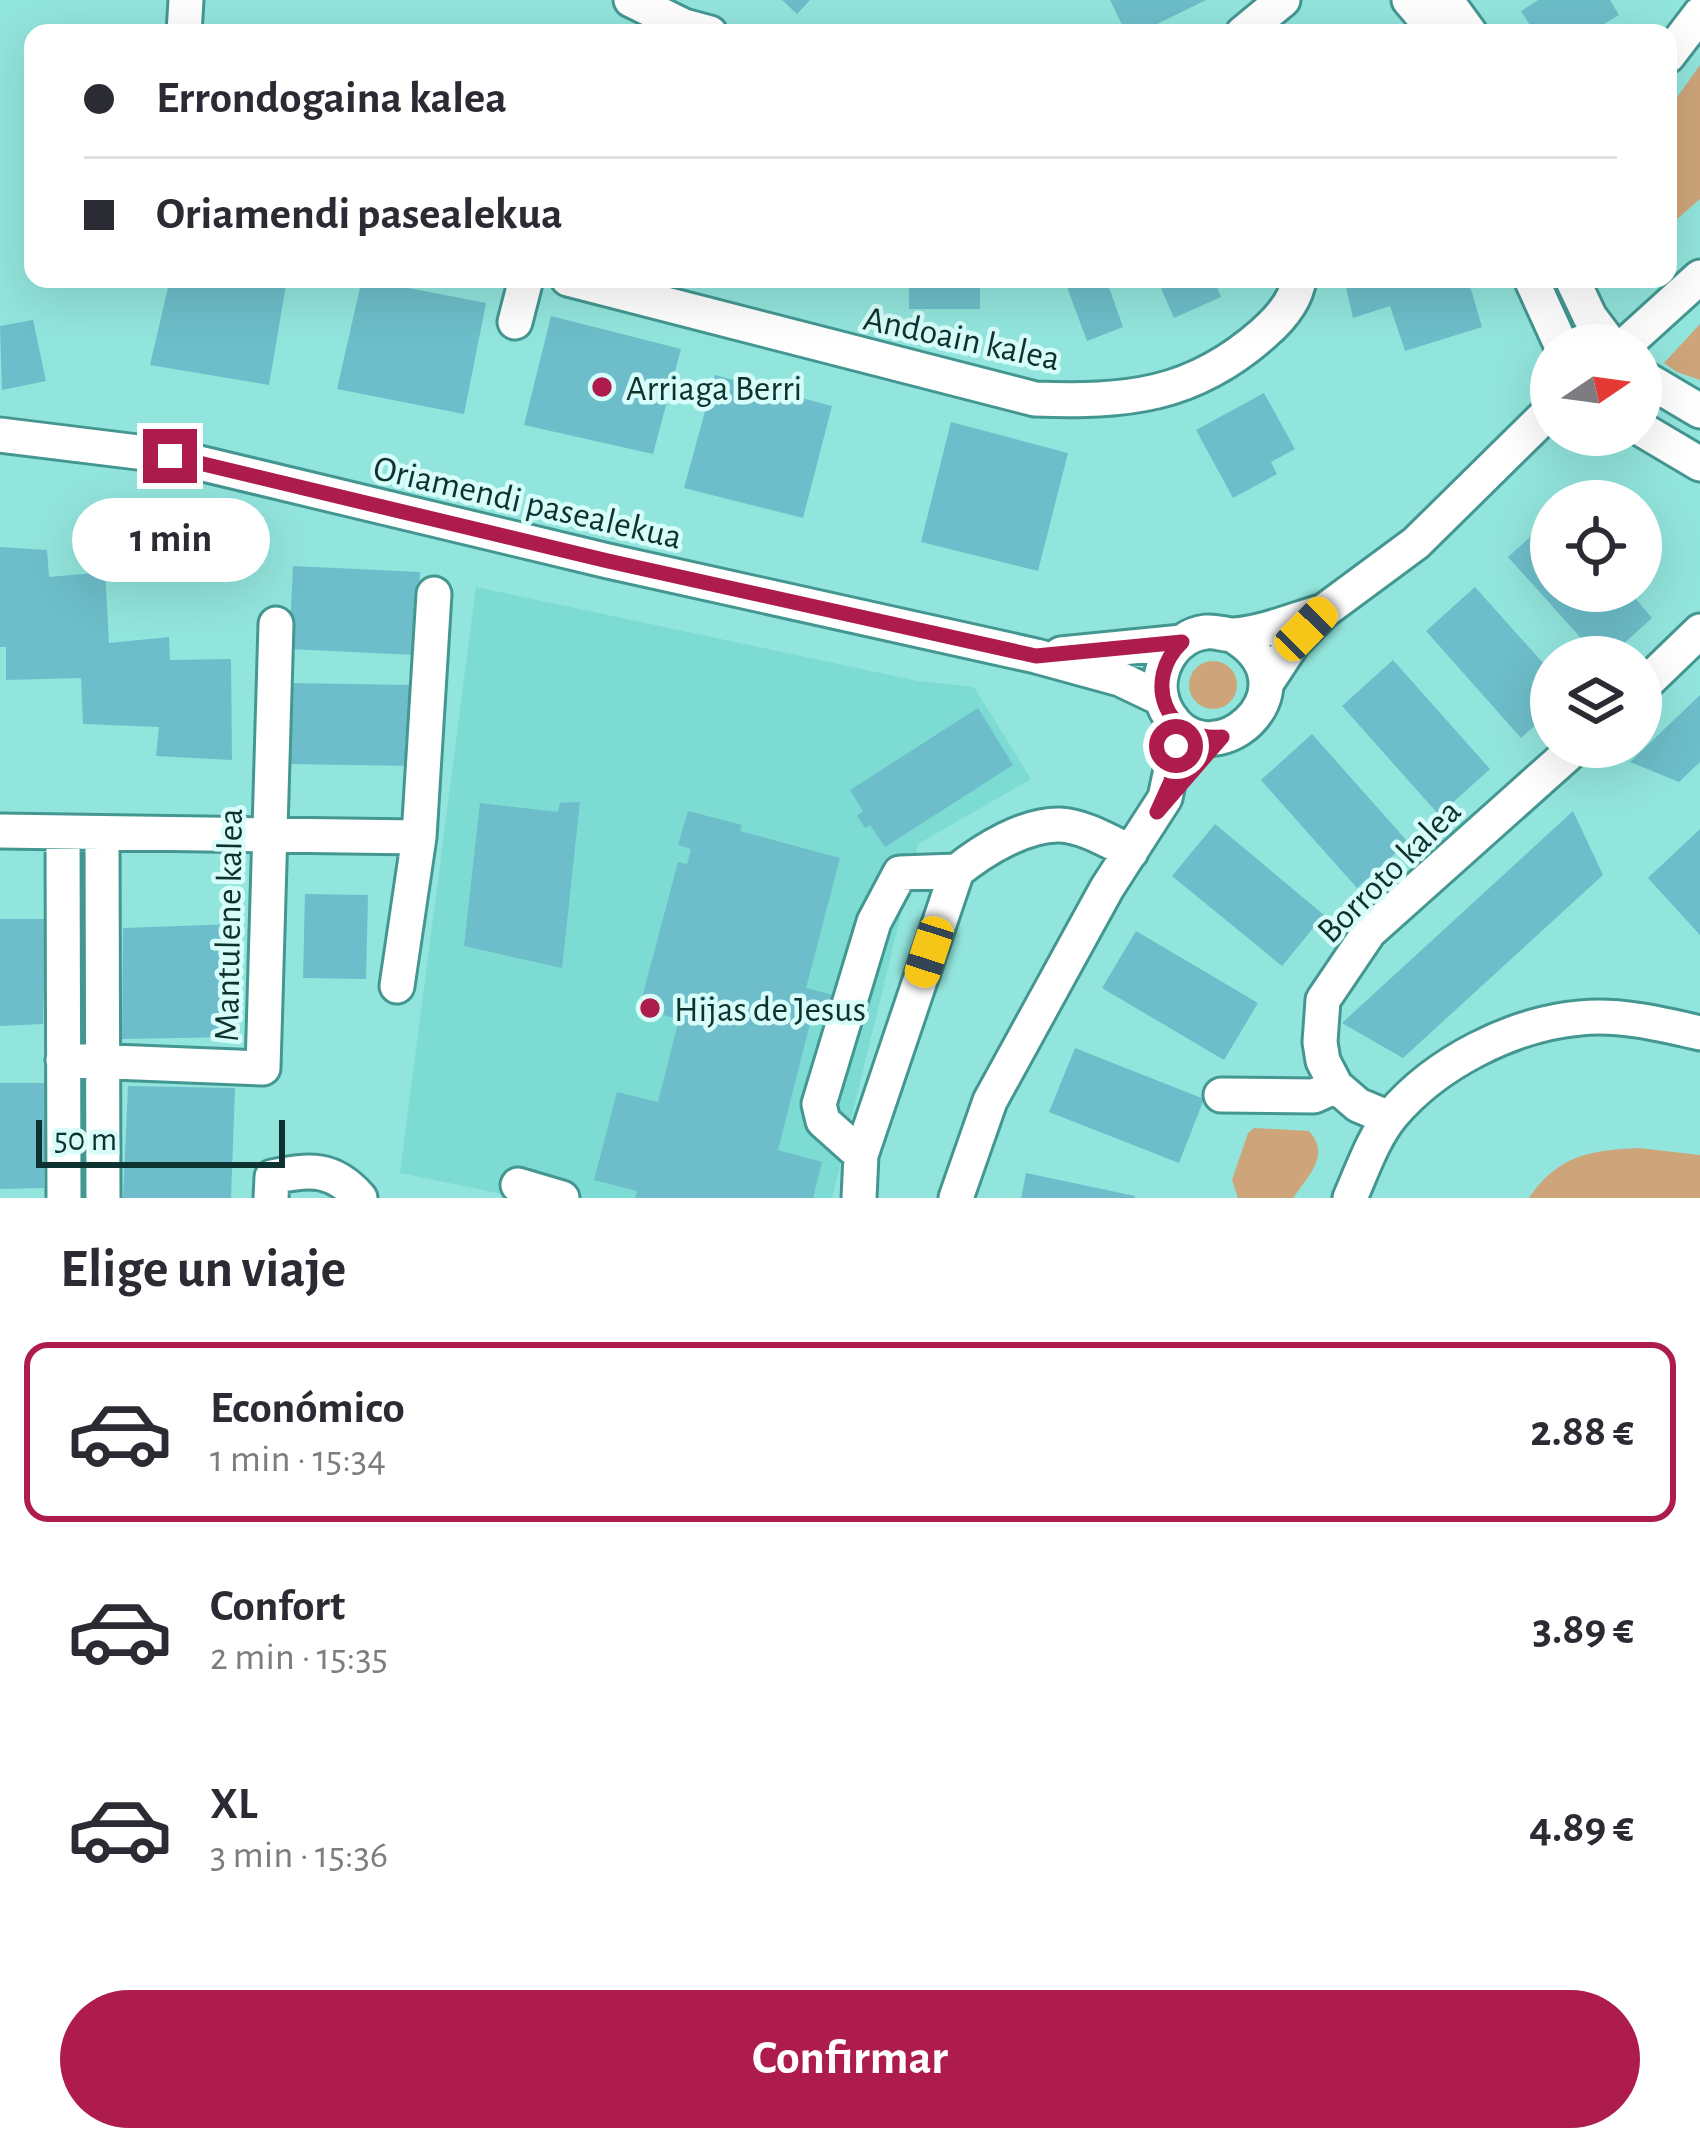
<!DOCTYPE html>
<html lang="es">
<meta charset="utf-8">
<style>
:root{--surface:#fff;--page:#f2f2f3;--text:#2b2b33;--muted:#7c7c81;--line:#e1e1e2;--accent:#ae1c4d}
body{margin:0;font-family:"Alegreya Sans",sans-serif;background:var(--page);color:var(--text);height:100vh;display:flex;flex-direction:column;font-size:45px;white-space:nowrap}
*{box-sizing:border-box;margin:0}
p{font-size:39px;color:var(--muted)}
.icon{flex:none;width:66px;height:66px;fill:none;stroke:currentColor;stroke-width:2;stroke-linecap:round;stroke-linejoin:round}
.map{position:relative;height:1198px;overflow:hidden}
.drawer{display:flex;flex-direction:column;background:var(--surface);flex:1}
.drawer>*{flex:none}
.banner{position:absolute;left:24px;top:24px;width:1653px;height:264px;border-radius:24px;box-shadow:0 12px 48px #0002;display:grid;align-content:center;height:264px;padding:0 60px;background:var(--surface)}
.needle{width:78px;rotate:77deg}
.fabs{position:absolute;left:1530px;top:324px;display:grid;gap:24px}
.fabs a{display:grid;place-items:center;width:132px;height:132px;border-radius:50%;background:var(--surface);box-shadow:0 12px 48px #0002;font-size:60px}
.scale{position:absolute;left:36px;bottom:30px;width:249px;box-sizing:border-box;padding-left:12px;border:6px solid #0e322f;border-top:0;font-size:33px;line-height:42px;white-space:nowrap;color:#0e322f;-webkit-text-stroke:9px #d6fdf9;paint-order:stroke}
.end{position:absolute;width:54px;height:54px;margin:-27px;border:15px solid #ae1c4d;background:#fff;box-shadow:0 0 0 6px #fff}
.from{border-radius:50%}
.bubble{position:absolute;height:84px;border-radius:42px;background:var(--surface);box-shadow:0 12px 48px #0002;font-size:39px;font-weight:700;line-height:84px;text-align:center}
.car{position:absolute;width:36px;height:72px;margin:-36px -18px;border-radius:15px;box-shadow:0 0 9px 3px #0007;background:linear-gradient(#f5c518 24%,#345 0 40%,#f5c518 0 76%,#345 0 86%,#f5c518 0)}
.banner b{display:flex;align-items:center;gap:42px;height:114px;font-size:45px}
.banner b+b{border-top:3px solid var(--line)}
.banner i{width:30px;height:30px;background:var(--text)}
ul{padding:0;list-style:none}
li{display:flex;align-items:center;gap:36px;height:180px;margin:0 24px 18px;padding:0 36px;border:6px solid transparent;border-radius:24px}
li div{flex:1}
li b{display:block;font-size:45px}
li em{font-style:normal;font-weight:700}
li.current{border-color:var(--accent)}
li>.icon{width:108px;height:108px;stroke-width:1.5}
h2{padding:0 60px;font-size:54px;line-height:144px}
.button{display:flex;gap:24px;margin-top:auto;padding:24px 60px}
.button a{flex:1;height:138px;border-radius:72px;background:var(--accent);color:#fff;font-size:48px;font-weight:700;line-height:138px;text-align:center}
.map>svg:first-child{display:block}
</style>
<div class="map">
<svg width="1700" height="1198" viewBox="0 0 1700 1198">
<rect width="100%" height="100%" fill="#92e5dd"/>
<!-- built -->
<path fill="#7cdbd2" d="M 476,587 L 918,681 L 974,687 L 1031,779 L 918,844 L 832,1198 L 522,1198 L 400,1173 Z"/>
<!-- green -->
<path fill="#cea57a" d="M 1700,65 L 1700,199 L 1668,227 L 1668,110 Z
M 1700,324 L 1700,380 L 1677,372 L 1664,363 Z
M1189 685a24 24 0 1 1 48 0a24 24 0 1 1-48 0Z
M 1254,1128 L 1309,1131 C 1331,1155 1308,1176 1293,1198 L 1238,1198 L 1232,1180 L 1248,1133 Z
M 1639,1148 L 1700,1155 L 1700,1198 L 1529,1198 C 1557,1156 1590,1150 1639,1148 Z"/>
<!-- building -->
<path fill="#6dbeca" d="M 782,0 L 810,0 L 797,14 Z
M 1110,0 L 1206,0 L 1139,33 L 1126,33 Z
M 1538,0 L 1610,0 L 1619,15 L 1589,33 L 1535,33 L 1521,11 Z
M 170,279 L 287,279 L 269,385 L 150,365 Z
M 362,279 L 486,303 L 464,414 L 337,389 Z
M 887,279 L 1002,279 L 1002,284 L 980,284 L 980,309 L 909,309 L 909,284 L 887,284 Z
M 1064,279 L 1106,279 L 1123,327 L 1087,341 Z
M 1157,279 L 1214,279 L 1221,297 L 1174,318 Z
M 1344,279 L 1468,279 L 1482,327 L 1405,351 L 1390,306 L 1353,318 Z
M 551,316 L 681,349 L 653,454 L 524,425 Z
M 33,320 L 46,381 L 2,390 L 0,326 Z
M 715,375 L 832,406 L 803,518 L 684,488 Z
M 1264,393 L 1295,449 L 1271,462 L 1277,474 L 1233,498 L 1196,430 Z
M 951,422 L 1068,453 L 1038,571 L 921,542 Z
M 1551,518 L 1551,591 L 1629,591 L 1652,618 L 1609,657 L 1598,657 L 1508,557 Z
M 0,547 L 47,550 L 49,577 L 105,572 L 109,643 L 169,637 L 170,660 L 231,659 L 232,760 L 156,756 L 159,727 L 83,724 L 81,678 L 6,680 L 6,647 L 0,647 Z
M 293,566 L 420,572 L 416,655 L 289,649 Z
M 1475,587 L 1551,672 L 1551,711 L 1521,738 L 1426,631 Z
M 1393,660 L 1490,769 L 1439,815 L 1342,706 Z
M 288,683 L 414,685 L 414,766 L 287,764 Z
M 1700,695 L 1700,762 L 1679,782 L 1630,762 Z
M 978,708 L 1013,765 L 885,847 L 870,825 L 865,828 L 857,816 L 863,811 L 850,790 Z
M 1312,734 L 1408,842 L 1357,888 L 1261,780 Z
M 580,802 L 562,968 L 464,946 L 480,803 L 558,812 L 560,803 Z
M 688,811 L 742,825 L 740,831 L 840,858 L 806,988 L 849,999 L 845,1016 L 814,1008 L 778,1150 L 822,1162 L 813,1198 L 635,1198 L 637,1191 L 594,1180 L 617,1092 L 658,1102 L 679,1019 L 639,1009 L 678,862 L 687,864 L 691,849 L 678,845 Z
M 1573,811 L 1603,875 L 1403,1058 L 1342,1023 Z
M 1215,824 L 1324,915 L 1282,966 L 1172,876 Z
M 1700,829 L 1700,935 L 1648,878 Z
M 305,894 L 368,895 L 366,979 L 303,978 Z
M 0,919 L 46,919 L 43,1024 L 0,1026 Z
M 237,924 L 234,1037 L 122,1039 L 123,928 Z
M 1136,931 L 1258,1003 L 1224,1060 L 1102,988 Z
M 1075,1048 L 1204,1099 L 1179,1163 L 1049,1112 Z
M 0,1083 L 46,1083 L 44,1188 L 0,1189 Z
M 128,1086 L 235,1088 L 231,1198 L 123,1198 Z
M 1026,1173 L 1135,1196 L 1135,1198 L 1021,1198 Z"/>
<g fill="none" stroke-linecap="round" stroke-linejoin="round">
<!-- minor casing -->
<g stroke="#449791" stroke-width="39">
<path id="minor" d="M 631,0 L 684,26 L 710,33
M 1409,0 L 1437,33
M 1446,0 L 1470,33
M 184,33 L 186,0
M 1243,33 L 1283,0
M 1668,56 L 1700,14
M 568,279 L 1035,399 C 1126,402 1192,397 1264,333 C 1280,319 1296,301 1299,279
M 1531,279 L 1561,345
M 1572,279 L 1590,317 L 1611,345
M 515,322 L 526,279
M 1625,345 L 1700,277
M 1641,376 L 1700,411
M 1641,429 L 1700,464
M 0,435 L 170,456 L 608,561 L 1036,656 L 1120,679 L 1162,699
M 1232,635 C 1323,688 1207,788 1166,710 C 1149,678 1171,636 1206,632 C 1216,631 1225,635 1234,635 C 1263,633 1296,619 1324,611
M 1061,654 L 1182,642
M 1266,684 L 1293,643 L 1324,611 L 1416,543 L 1551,410
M 1641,688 L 1700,631
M 0,831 L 419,837
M 63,833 L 64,1198
M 102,834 L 103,1198
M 397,986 L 419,837 L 434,594
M 63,1060 L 263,1068 L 276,624
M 1221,1095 L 1314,1096 L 1336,1086
M 1389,1118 L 1358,1105 L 1336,1086 L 1323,1061 L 1320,1042 L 1323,1000 L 1369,932 L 1576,747
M 861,1155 L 823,1121 L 819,1104 L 874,922 L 900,873 L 957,871
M 518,1185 L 562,1198
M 271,1198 L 272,1177 C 310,1169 333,1167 360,1198
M 859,1198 L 861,1155 L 957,871 C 983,850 1025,824 1060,825 C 1084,826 1110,842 1131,852
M 956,1198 L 990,1101 L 1107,888 L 1165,798 L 1176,746 L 1172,719
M 1350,1198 C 1362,1171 1373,1138 1392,1115 C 1436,1063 1512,1024 1580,1018 C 1620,1014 1661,1024 1700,1033"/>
</g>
<!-- minor -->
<use href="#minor" stroke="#fff" stroke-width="33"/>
</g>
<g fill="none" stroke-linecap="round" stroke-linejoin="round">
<!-- route -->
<path stroke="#ae1c4d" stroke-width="15" d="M 170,456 L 608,561 L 1036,656 L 1182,642 C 1142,680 1165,742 1222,737 L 1157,812 L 1171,781 L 1176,746"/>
</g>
<!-- markers -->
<g fill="#ae1c4d" stroke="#d6fdf9" stroke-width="4.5">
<circle cx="602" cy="387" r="12"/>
<circle cx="650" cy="1008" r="12"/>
</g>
<g text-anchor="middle" stroke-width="9" stroke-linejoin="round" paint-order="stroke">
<!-- street labels -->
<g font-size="36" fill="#0e322f" stroke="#d6fdf9">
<text transform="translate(962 337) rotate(12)" y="13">Andoain kalea</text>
<text transform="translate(528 501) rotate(13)" y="13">Oriamendi pasealekua</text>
<text transform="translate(1388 870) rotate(-45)" y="13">Borroto kalea</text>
<text transform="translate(227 925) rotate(-89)" y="13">Mantulene kalea</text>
</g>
<!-- poi labels -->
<g font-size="36" fill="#0e322f" stroke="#d6fdf9" text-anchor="start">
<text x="626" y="400">Arriaga Berri</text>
<text x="674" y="1021">Hijas de Jesus</text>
</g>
</g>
</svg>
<div class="fabs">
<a><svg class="needle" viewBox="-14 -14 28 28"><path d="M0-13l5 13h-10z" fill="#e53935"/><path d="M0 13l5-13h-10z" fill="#7c7c81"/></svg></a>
<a><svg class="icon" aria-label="locate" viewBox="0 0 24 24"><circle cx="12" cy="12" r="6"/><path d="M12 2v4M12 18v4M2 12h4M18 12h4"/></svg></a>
<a><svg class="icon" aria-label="layers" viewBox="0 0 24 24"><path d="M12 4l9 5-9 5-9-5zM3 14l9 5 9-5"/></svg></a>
</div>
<div class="scale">50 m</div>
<i class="end from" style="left:1176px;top:746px"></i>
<i class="end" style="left:170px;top:456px"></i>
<div class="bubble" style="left:72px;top:498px;width:198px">1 min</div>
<i class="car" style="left:1306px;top:629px;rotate:44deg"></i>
<i class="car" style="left:929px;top:952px;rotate:198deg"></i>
<div class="banner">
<b><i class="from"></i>Errondogaina kalea</b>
<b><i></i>Oriamendi pasealekua</b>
</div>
</div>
<section class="drawer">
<h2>Elige un viaje</h2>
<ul>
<li class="current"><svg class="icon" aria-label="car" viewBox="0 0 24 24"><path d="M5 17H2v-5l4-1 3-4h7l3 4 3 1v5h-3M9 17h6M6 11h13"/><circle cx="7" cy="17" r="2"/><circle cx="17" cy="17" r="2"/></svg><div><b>Económico</b><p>1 min · 15:34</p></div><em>2.88 €</em></li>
<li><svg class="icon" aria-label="car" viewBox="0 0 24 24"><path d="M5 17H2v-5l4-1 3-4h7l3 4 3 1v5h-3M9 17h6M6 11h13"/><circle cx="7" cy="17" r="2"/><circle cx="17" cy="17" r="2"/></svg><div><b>Confort</b><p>2 min · 15:35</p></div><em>3.89 €</em></li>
<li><svg class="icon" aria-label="car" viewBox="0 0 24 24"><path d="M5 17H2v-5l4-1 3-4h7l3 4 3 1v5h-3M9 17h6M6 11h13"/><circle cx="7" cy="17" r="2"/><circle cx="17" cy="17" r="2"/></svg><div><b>XL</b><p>3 min · 15:36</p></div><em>4.89 €</em></li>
</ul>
<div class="button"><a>Confirmar</a></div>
</section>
